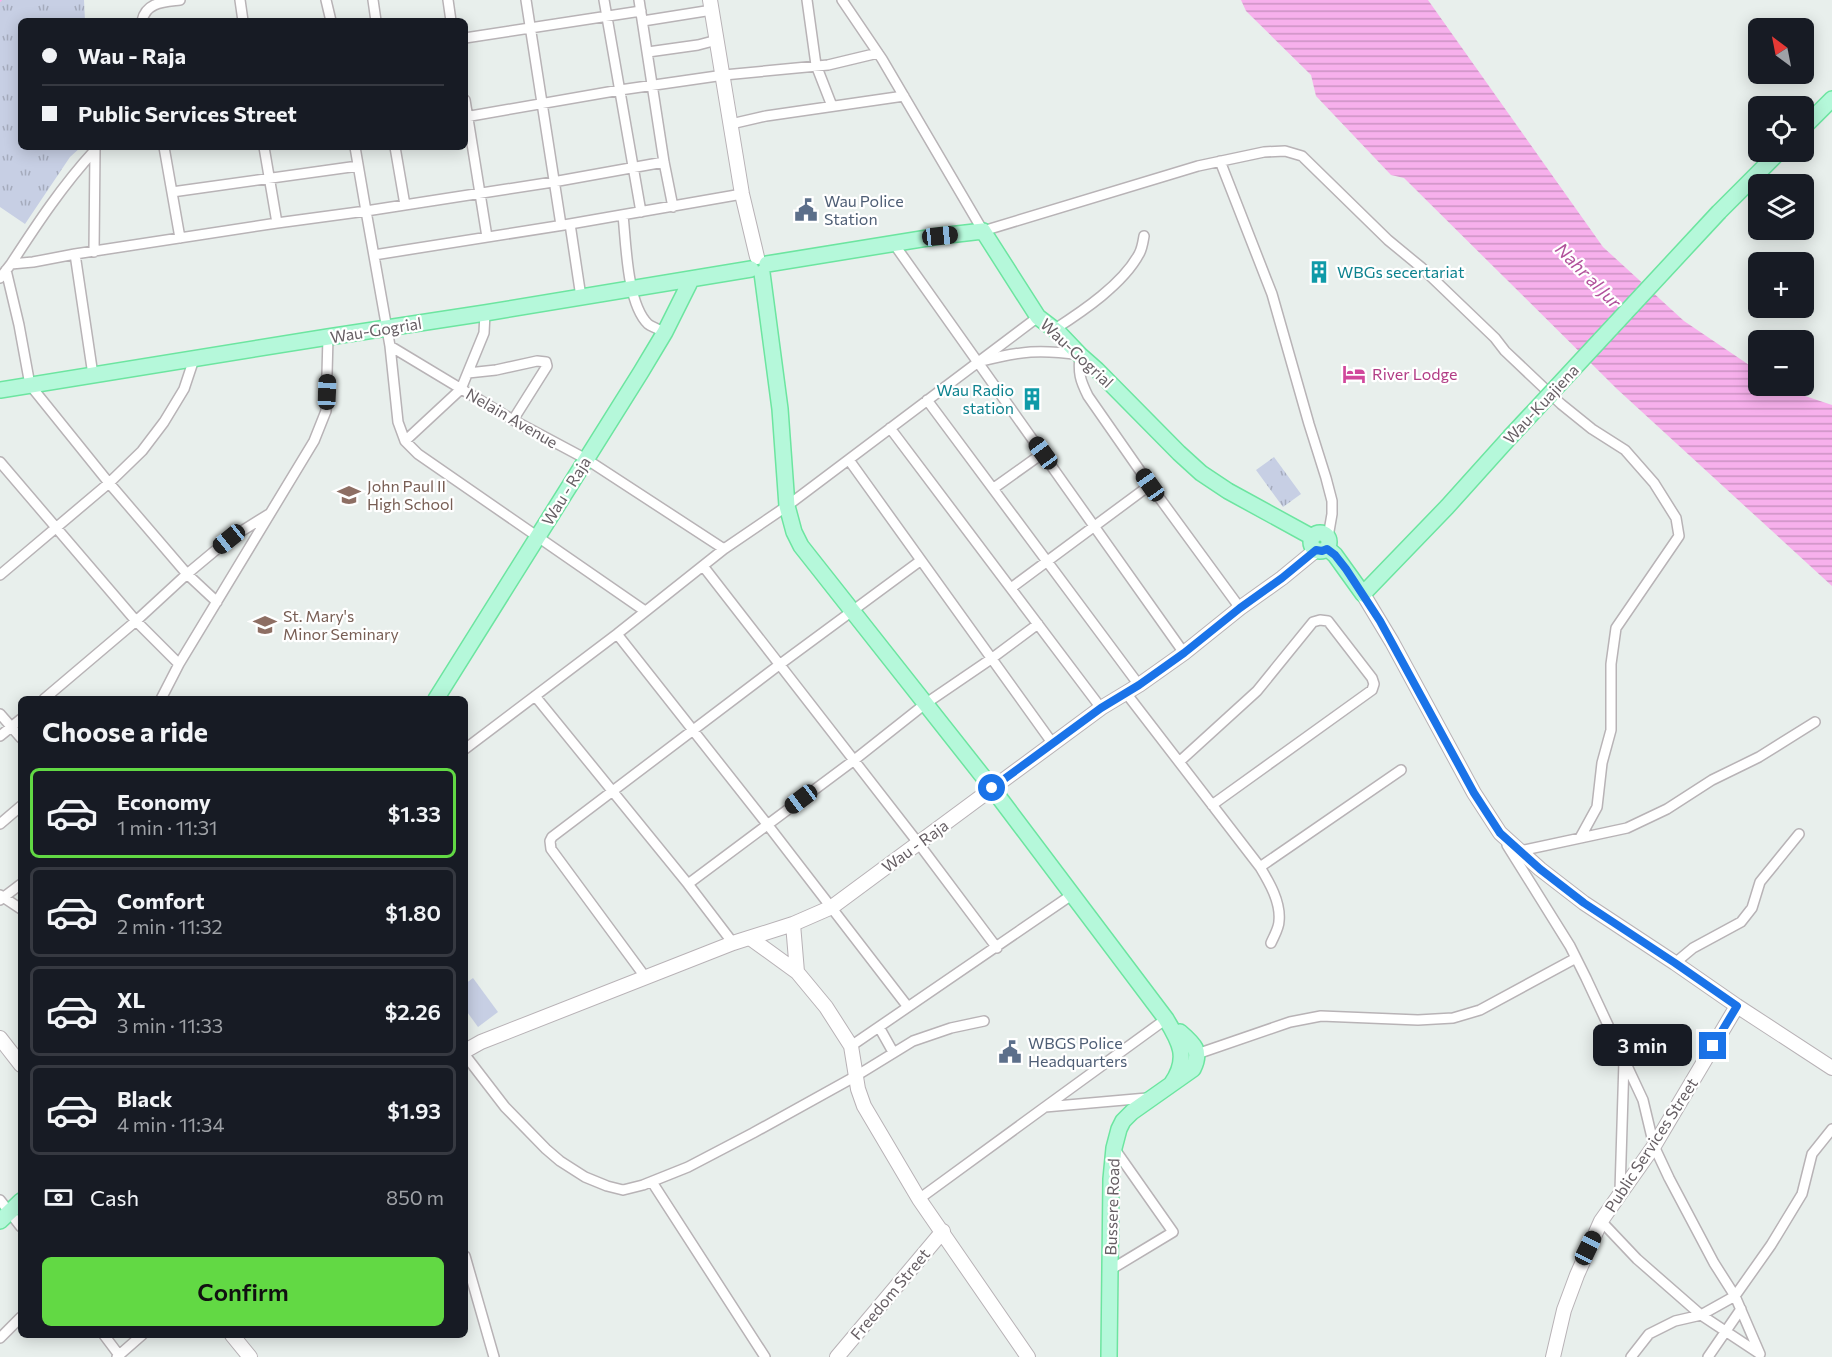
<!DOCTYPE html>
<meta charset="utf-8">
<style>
:root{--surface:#171b24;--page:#20242c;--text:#f1f3f6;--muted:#9ea1a6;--line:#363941;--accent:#62d944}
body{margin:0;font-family:Commissioner,sans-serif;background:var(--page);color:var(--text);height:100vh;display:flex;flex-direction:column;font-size:22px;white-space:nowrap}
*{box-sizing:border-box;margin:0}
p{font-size:20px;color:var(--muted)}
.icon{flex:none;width:33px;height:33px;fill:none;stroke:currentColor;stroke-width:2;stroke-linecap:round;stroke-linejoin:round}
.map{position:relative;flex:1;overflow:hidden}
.panel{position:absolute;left:18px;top:696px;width:450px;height:642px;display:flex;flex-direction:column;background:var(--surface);border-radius:9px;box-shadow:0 3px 15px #0003}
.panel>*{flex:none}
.guide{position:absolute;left:18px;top:18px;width:450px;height:132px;border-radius:9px;box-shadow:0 3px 15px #0003;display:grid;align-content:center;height:132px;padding:0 24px;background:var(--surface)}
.needle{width:39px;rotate:328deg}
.controls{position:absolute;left:1748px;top:18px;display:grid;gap:12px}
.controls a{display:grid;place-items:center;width:66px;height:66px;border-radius:9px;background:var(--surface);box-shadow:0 3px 15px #0003;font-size:30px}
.end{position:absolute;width:27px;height:27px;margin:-14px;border:8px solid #1a73e8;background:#fff;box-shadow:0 0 0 3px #fff}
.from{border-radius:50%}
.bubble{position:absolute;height:42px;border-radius:9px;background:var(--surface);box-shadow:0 3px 15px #0003;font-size:20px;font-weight:600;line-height:42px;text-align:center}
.car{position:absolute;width:18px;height:36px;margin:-18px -9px;border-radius:8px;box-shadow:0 0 4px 2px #0007;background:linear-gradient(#222 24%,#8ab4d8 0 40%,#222 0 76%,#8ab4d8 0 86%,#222 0)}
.guide b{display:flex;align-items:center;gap:21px;height:57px;font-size:22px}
.guide b+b{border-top:2px solid var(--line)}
.guide i{width:15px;height:15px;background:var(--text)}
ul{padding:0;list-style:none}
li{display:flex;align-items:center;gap:18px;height:90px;margin:0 12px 9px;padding:0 12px;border:3px solid var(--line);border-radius:9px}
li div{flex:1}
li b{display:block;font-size:22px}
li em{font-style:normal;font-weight:600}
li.current{border-color:var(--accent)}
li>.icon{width:54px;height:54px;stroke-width:1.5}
h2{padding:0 24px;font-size:27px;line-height:72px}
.pay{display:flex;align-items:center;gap:15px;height:66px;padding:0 24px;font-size:22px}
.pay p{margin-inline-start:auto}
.button{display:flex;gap:12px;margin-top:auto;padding:12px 24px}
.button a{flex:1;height:69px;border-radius:9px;background:var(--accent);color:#111;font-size:24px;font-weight:600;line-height:69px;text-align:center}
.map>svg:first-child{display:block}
</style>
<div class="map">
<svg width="1832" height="1357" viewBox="0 0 1832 1357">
<defs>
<pattern id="grass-tufts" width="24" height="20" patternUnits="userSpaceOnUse" patternTransform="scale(1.5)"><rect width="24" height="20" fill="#c7cfe4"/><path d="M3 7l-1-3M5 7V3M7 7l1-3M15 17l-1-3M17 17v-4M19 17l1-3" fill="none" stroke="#a5abbc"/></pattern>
<pattern id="water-rules" width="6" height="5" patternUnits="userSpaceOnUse" patternTransform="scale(1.5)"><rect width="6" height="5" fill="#f7b0ec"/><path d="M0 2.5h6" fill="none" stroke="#cc92c3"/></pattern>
</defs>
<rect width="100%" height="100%" fill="#e8efec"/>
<!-- grass -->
<path fill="url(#grass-tufts)" d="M 0,0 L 84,0 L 85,21 L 21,21 L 21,147 L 81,147 L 70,157 L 25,224 L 0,207 Z
M 1274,457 L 1301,494 L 1283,507 L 1256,470 Z"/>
<!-- garden -->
<path fill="#c7cfe4" d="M 473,978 L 498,1012 L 478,1027 L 465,1009 L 465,984 Z"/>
<!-- water -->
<path fill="url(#water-rules)" d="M 1241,0 L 1428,0 L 1603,247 L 1684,321 L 1758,371 L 1758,386 L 1779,386 L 1784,389 L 1832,405 L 1832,586 L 1617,389 L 1404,178 L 1391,175 L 1316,96 L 1311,75 L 1246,11 Z"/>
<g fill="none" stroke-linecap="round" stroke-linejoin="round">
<!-- stream -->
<path stroke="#f7b0ec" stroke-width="2" d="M 0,1 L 1,0"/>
<!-- street casing -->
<g stroke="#b8b3b6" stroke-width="12">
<path id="street" d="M 240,0 L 243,21
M 326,0 L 331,21
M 373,0 L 376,21
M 448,0 L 451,21
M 526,0 L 561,225
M 604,0 L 641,212
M 639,0 L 664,162 L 673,207
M 807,0 L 816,65 L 832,106
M 842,0 L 882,59 L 983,231 L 1198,166 L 1264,152 L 1285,151 L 1302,156 L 1388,240 L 1422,268 L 1495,338 L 1505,351 L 1561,404 L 1592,429 L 1625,450 L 1654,483 L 1676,518 L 1679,536 L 1616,628 L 1611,664 L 1611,730 L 1602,763 L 1597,807 L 1580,838
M 142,21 C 146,2 164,2 180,0
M 643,21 L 712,10
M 465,38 L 641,11
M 648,52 L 698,45 L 717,40
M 465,100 L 487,237
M 465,117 L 620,90 L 724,75 L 828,65 L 878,53
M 731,124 L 766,116 L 904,96
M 164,147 L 180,238
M 264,147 L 277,223
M 355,147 L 366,211 L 553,182 L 664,162
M 395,147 L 405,205
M 1220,161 L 1272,294 L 1309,424 L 1326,478 L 1332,501 L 1332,514 L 1328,537
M 172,192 L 358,166
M 623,215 C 626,243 627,304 648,324 C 652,327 660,330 665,332
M 570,224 L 581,297
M 894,244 L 1184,653
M 94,252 L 95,149
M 374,255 L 570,224 L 742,194
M 11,264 C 37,224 62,186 95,150
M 6,270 L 19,325 L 30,385 L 109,483 L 187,574 L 217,602
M 0,278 L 11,264 L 33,262 L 75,254
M 1055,329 C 1083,311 1123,284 1139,254 C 1142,249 1143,242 1144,236
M 390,346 L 513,420 L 586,459 L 724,549
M 982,361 C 1021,351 1040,349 1080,355 C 1078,373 1080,380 1088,396 L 1150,485 L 1240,608
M 468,373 L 496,370 L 537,361 L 546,362 L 547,366 L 513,420
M 93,375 L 75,254 L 277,223 L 366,211 L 390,346 L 398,422 L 405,441 L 418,454 L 645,611
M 927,400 L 1139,685
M 890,428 L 1101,708
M 405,441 L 461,389 L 484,333 L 485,313
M 849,460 L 1053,744
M 0,462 L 136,621 L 179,664
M 994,488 L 1043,453
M 703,566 L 919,844 L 997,948
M 0,575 L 109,483 L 142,451 L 164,422 L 184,389 L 194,359
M 1011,588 L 1150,485
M 617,634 L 767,824 L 908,1007
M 1126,693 L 1260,867 C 1269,882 1281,902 1279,921 C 1279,928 1274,936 1271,943
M 535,696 L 688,884 L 733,943
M 44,699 L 136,621 L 187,574 L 229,539 L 269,514
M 161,699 L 179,664 L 314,441 L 326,411 L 328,337
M 0,714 L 21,738
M 0,736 L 21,719
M 465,749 L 617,634 L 724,549 L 787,506 L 1038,317
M 1179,762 L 1257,691 L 1313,622 L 1320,620 L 1328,621 L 1372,678 L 1374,684 L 1372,690 L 1212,805
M 0,824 L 21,806
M 1507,845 L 1570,946 L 1586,978 L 1643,1100 L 1654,1146 L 1669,1178 L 1714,1263 L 1735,1296 L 1760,1354
M 1520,851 L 1627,828 L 1667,809 L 1712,780 L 1759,757 L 1815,722
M 1260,867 L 1401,770
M 688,884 L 853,761 L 925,704 L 991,659 L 1038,624
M 0,895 L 21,909
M 0,900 L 21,884
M 1675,963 L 1693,948 L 1741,922 L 1752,908 L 1760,882 L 1799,834
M 646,978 L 551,849 L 550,841 L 552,837 L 779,665 L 920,561
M 879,1027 L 893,1052
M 851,1046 L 1073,894
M 1197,1054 L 1290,1022 L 1321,1016 L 1418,1020 L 1453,1018 L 1480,1010 L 1576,958
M 465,1055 L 505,1107 L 546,1149 L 560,1161 L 585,1177 L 607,1186 L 623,1190 L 643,1185 L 688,1167 L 753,1133 L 856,1076 L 913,1041 L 951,1028 L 984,1021
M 1045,1107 L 1166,1019
M 652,1182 L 765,1357
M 1620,1191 L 1624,1061
M 919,1199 L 1045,1107 L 1147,1098
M 0,1200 L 21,1227
M 1601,1221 L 1637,1259 L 1701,1315 L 1760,1354
M 465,1256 L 494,1357
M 1110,1270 L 1173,1232 L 1114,1148
M 104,1335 L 119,1355
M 0,1338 L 21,1317
M 117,1357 L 142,1335
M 1631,1357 L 1649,1334 L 1675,1321 L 1701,1315 L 1735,1296 L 1771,1245 L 1802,1194 L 1812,1154 L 1832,1129
M 1708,1357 L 1741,1309"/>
</g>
<!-- secondary casing -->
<g stroke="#b8b2b6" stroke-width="16">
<path id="secondary" d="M 710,0 L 742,194 L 757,257
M 1363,594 L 1392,642 L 1474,793 L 1500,833 L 1540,869 L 1584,903 L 1675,963 L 1737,1006 L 1832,1068
M 793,924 L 797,972 L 826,1007 L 851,1046 L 858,1089 L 864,1106 L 919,1199 L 1028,1357
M 750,938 L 797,972
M 0,1038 L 21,1065
M 465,1051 L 481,1042 L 733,943 L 793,924 L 832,907 L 1101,708 L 1139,685 L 1184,653 L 1240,608 L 1282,578 L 1316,550
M 232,1335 L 250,1357
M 837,1357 L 943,1231
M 1553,1357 L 1564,1310 L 1577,1275 L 1601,1221 L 1654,1146 L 1737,1006"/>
</g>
<!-- primary casing -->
<g stroke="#6ce5a0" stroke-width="18">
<path id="primary" d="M 1803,128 L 1832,99
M 1719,212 L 1779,152
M 767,264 L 940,236 L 983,231 L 1038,317 L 1059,333 L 1080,355 L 1097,370 L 1179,453 L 1201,473 L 1228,491 L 1312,537
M 762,273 L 780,409 L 787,506 L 794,532 L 801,546 L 992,788 L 1166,1019 C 1180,1042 1189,1058 1172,1083
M 0,390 L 328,337 L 485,313 L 751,269
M1311 542a9 9 0 1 1 18 0a9 9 0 1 1-18 0Z
M 1327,548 L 1335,555 L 1363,594 L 1447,507 L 1510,437
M 436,699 L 641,372 L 665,332 L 691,280
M 0,1221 L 21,1201
M 1109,1357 L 1111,1179 L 1114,1148 L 1119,1129 L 1123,1121 L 1132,1112 L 1193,1069 C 1202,1051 1194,1044 1180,1032 L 1177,1037"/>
</g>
<!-- street -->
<use href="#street" stroke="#fff" stroke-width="9"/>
<!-- secondary -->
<use href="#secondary" stroke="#fff" stroke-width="14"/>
<!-- primary -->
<use href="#primary" stroke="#b5f8da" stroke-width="15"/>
<!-- primary-bridge casing -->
<g stroke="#6ce5a0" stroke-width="18" stroke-linecap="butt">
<path id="primary-bridge" d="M 1510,437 L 1719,212"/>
</g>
<!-- primary-bridge -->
<use href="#primary-bridge" stroke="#b5f8da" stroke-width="15"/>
</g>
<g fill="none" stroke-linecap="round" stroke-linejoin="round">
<!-- route -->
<path stroke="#1a73e8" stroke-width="8" d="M 992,788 L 1101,708 L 1139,685 L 1184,653 L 1240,608 L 1282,578 L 1316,550 L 1322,551 L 1327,549 L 1335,555 L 1346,569 L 1380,621 L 1474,793 L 1500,833 L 1540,869 L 1584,903 L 1675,963 L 1737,1006 L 1713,1046"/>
</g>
<!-- icons -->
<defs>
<g id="civic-bare" transform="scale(1.8)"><path d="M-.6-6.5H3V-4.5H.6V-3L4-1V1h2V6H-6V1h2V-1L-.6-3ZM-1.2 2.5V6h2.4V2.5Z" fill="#5c6f8a" stroke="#fff" stroke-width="2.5" paint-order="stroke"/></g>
<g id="building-bare" transform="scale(1.8)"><path d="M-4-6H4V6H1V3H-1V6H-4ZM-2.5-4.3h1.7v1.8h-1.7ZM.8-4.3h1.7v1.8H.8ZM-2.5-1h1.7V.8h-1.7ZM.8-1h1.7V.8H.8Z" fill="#0f9aa8" stroke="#fff" stroke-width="2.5" paint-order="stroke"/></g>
<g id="hotel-bare" transform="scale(1.8)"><path d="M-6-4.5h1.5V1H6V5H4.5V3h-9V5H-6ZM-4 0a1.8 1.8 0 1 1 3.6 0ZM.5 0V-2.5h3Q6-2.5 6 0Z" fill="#d1479c" stroke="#fff" stroke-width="2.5" paint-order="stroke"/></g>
<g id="school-bare" transform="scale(1.8)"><path d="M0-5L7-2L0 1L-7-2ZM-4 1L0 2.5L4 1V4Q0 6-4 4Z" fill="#8d6e63" stroke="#fff" stroke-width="2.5" paint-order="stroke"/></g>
<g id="university-bare" transform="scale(1.8)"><path d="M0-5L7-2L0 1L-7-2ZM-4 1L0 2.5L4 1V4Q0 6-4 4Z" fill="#8d6e63" stroke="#fff" stroke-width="2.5" paint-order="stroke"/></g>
</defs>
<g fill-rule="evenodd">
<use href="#civic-bare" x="806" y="210"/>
<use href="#building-bare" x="1319" y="272"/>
<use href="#hotel-bare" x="1354" y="374"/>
<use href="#building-bare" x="1032" y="399"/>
<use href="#school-bare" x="349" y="495"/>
<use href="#university-bare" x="265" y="625"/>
<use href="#civic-bare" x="1010" y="1052"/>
</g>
<g text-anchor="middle" stroke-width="4.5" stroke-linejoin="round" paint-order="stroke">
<!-- service labels -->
<g font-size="16" fill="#4e5e75" stroke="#fff" text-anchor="start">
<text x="824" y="207">Wau Police<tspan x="824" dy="18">Station</tspan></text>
<text x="1028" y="1049">WBGS Police<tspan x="1028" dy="18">Headquarters</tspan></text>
</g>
<!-- culture labels -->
<g font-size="16" fill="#0d838f" stroke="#fff" text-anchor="start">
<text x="1337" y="278">WBGs secertariat</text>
<text x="1014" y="396" text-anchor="end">Wau Radio<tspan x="1014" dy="18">station</tspan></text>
</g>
<!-- street labels -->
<g font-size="16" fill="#665f64" stroke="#fff">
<text transform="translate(376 330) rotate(-9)" y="6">Wau-Gogrial</text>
<text transform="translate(1077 353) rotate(43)" y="6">Wau-Gogrial</text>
<text transform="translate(1541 404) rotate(-47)" y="6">Wau-Kuajiena</text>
<text transform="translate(512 418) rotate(30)" y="6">Nelain Avenue</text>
<text transform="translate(566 491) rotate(-58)" y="6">Wau - Raja</text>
<text transform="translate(915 846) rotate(-36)" y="6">Wau - Raja</text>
<text transform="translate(1651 1145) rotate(-57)" y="6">Public Services Street</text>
<text transform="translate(1112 1207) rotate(-88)" y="6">Bussere Road</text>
<text transform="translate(890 1294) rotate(-50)" y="6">Freedom Street</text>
</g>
<!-- hotel labels -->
<g font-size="16" fill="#b23c85" stroke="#fff" text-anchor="start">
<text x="1372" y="380">River Lodge</text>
</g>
<!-- education labels -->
<g font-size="16" fill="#785e54" stroke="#fff" text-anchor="start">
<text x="367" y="492">John Paul II<tspan x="367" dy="18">High School</tspan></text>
<text x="283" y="622">St. Mary's<tspan x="283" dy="18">Minor Seminary</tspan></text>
</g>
<!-- water labels -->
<g font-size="18" font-style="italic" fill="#b1519b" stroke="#fff">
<text transform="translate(1588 276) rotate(45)" y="6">Nahr al Jur</text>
</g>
</g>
</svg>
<div class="controls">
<a><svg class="needle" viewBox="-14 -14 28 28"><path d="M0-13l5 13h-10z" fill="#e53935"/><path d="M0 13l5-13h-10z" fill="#9ea1a6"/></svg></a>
<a><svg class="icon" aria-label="locate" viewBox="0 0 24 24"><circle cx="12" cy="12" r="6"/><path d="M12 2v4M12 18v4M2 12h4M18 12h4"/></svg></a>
<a><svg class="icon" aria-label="layers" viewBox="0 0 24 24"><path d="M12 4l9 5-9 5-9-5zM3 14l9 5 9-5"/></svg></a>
<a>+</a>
<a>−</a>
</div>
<i class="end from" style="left:992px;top:788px"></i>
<i class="end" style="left:1713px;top:1046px"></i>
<div class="bubble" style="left:1593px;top:1024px;width:99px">3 min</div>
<i class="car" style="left:940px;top:236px;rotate:84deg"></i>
<i class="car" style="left:327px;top:392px;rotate:2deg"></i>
<i class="car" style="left:1043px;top:453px;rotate:324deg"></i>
<i class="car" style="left:1150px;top:485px;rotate:325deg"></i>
<i class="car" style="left:229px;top:539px;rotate:231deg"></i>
<i class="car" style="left:801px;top:799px;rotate:233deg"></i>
<i class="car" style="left:1588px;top:1248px;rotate:26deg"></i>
<div class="guide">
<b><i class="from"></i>Wau - Raja</b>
<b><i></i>Public Services Street</b>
</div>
<section class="panel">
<h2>Choose a ride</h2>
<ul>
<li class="current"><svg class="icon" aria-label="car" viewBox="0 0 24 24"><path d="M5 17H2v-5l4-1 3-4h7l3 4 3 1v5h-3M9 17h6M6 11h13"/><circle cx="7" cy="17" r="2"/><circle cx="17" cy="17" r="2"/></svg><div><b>Economy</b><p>1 min · 11:31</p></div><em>$1.33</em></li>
<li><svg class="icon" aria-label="car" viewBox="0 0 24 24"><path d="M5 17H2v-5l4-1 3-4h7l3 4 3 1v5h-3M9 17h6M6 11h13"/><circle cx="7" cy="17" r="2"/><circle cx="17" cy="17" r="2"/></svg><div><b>Comfort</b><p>2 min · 11:32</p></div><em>$1.80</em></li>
<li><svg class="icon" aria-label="car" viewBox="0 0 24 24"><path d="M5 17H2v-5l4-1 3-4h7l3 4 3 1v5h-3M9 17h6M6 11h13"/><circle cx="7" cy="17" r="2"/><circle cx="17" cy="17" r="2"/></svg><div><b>XL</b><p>3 min · 11:33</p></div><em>$2.26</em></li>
<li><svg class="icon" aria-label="car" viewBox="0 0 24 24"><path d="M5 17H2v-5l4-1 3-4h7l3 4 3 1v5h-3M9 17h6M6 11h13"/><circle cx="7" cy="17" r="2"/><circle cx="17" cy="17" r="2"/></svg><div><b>Black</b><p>4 min · 11:34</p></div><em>$1.93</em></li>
</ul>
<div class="pay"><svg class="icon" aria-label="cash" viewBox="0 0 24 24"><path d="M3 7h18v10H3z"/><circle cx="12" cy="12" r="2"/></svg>Cash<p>850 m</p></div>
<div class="button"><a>Confirm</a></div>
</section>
</div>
